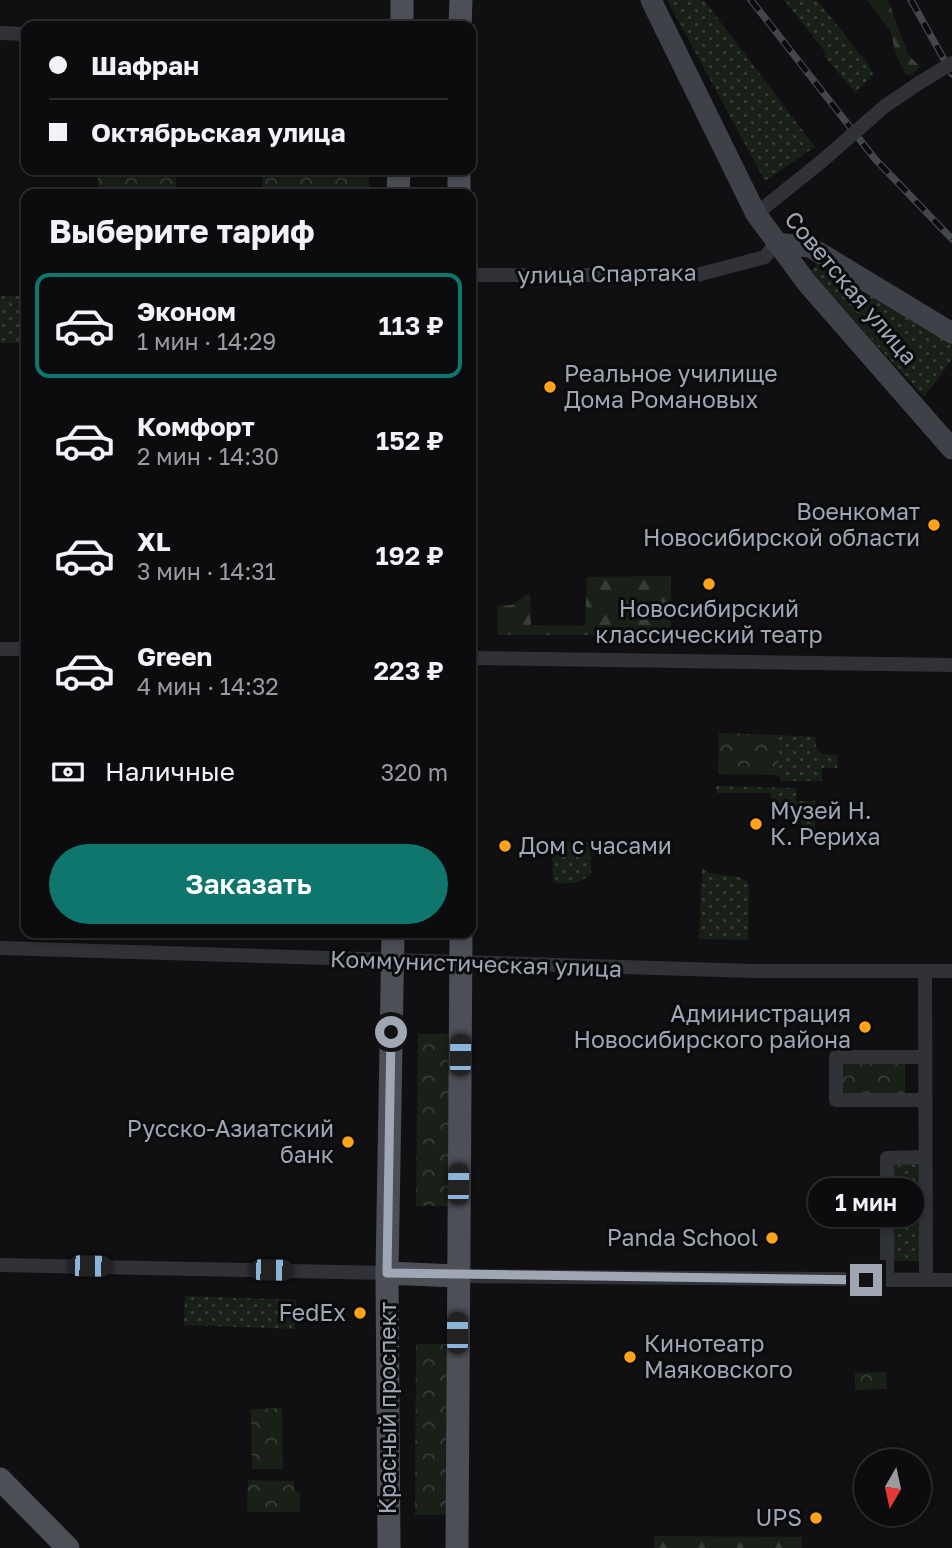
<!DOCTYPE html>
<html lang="ru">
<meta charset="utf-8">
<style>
:root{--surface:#0c0c0e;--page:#151517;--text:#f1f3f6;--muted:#9a9b9e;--line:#2c2c2e;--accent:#0f766e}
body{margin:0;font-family:"Golos Text",sans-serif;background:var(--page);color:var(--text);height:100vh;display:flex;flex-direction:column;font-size:26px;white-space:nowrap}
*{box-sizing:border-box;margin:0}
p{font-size:23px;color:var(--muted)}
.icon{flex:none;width:38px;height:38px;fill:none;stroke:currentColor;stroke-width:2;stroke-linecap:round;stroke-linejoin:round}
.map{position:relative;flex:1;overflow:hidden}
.panel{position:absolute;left:21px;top:189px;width:455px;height:749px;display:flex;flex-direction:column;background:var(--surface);border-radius:14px;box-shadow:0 4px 10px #0003,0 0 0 2px var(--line)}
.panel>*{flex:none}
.hud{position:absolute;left:21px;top:21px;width:455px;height:154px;border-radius:14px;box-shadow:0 4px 10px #0003,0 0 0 2px var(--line);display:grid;align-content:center;height:154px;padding:0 28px;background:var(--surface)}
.needle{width:46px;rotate:189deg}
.controls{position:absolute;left:854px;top:1449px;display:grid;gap:14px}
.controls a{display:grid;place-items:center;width:77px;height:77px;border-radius:50%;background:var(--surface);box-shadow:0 4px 10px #0003,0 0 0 2px var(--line);font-size:35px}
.end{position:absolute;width:32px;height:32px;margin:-16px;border:9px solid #9fa7b4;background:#111;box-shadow:0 0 0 4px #111}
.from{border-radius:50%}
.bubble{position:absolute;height:49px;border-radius:24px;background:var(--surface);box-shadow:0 4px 10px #0003,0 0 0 2px var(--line);font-size:23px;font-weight:600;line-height:49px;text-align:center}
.car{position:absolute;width:21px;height:42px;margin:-21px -10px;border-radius:9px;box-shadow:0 0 5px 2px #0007;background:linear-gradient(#222 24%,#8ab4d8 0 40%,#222 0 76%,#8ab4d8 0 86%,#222 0)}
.hud b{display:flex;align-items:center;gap:24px;height:66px;font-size:26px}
.hud b+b{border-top:2px solid var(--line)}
.hud i{width:18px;height:18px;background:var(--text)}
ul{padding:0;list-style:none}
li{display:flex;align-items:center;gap:21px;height:105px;margin:0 14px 10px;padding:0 14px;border:4px solid transparent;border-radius:14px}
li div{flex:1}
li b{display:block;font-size:26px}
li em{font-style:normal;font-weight:600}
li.selected{border-color:var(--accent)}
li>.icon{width:63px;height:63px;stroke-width:1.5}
h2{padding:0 28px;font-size:32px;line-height:84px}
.pay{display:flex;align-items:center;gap:18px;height:77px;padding:0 28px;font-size:26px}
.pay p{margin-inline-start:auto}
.primary-button{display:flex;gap:14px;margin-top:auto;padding:14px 28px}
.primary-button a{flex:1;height:80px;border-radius:42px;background:var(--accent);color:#fff;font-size:28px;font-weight:600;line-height:80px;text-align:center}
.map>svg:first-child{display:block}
</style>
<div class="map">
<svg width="952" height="1548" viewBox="0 0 952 1548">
<defs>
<pattern id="grass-dots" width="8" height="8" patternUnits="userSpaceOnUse" patternTransform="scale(1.75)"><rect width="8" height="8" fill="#182018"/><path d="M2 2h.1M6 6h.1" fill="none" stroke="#363e37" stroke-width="1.8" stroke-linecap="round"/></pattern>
<pattern id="forest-firs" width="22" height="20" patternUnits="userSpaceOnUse" patternTransform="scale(1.75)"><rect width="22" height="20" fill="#182018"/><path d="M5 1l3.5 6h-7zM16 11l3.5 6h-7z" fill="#363e37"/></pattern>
<pattern id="park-crowns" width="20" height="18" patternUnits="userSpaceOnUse" patternTransform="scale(1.75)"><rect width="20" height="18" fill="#182018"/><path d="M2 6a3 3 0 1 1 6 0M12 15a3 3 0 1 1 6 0" fill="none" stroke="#363e37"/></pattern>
</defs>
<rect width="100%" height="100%" fill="#101012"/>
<!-- grass -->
<path fill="url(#grass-dots)" d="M 667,0 L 704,0 L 815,147 L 765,181 Z
M 784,0 L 817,0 L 868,64 L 873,74 L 856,93 L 824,56 L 826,53 Z
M 819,263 L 952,343 L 952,360 L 924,397 L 810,272 Z
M 0,296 L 26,296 L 26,343 L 0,343 Z
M 779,735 L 815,737 L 816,748 L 822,754 L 838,755 L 837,768 L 822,768 L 822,781 L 782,781 L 778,775 Z
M 716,786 L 796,788 L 796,801 L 815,801 L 815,839 L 802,838 L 801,809 L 771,809 L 771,793 L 717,793 Z
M 558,842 L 587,842 L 590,846 L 591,874 C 580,884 567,885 553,882 L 552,849 Z
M 702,868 C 715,880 738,870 749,884 L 748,940 L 699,939 Z
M 919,1163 L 920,1261 L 893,1261 L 893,1164 Z
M 185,1296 L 296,1300 L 295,1329 L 184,1325 Z"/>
<!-- forest -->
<path fill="url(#forest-firs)" d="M 867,0 L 888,0 L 908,54 L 920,67 L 912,75 L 906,75 L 897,57 L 890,31 Z
M 671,576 L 671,635 L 498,635 L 497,606 L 512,605 L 530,593 L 531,625 L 585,626 L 587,577 Z
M 654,1536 L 802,1537 L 802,1548 L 654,1548 Z"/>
<!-- park -->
<path fill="url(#park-crowns)" d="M 98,170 L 176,170 L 176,194 L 97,194 Z
M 262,170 L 369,170 L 369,194 L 262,194 Z
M 719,733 L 779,735 L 778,775 L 718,774 Z
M 418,1034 L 450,1034 L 448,1206 L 416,1206 Z
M 836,1057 L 905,1057 L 905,1100 L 836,1100 Z
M 416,1344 L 447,1344 L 446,1515 L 415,1515 Z
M 886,1372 L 887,1389 L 855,1390 L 855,1373 Z
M 282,1408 L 283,1469 L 252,1469 L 251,1409 Z
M 248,1480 L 294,1481 L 294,1491 L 300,1492 L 300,1512 L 247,1512 Z"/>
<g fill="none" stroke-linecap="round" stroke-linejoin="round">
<!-- street -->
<path stroke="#313237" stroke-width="14" d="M 0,33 L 26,34
M 885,106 L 919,83
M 756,214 L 822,161
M 471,275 L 697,275 L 765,257 L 776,243
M 0,649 L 26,649
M 471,658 L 952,665
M 0,948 L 754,971 L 952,971
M 925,971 L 926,1280
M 925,1057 L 836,1057 L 836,1100 L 925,1100
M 0,1265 L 387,1273
M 457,1276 L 952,1280
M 887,1280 L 887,1158 L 925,1157"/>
<!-- secondary -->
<path stroke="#3e4147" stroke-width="21" d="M 651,0 L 756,214 L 807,283 L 952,449
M 776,243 L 810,247 L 952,333"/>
<!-- primary -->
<path stroke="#4c4f56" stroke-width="23" d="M 402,26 L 402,0
M 460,26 L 461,0
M 398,194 L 399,170
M 459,194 L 459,170
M 387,1273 L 457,1276
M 0,1479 L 68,1548
M 389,1548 L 387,1273 L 393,933
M 457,1548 L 461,933"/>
<!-- rail casing -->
<g stroke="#43464c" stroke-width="7">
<path id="rail" d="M 751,0 L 875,159 L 952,239
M 911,0 L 952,74"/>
</g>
<!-- rail -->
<use href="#rail" stroke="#0b0b0d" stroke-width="4.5" stroke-dasharray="13" stroke-linecap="butt"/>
<!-- street-bridge -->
<path stroke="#313237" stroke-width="14" d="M 919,83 L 952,63
M 822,161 L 885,106"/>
</g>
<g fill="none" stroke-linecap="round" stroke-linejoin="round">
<!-- route -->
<path stroke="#9fa7b4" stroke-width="9" d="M 391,1032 L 387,1273 L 866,1280"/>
</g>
<!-- markers -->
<g fill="#ffa41a" stroke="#0b0b0d" stroke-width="2.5">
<circle cx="550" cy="387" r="7"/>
<circle cx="934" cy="525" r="7"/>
<circle cx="709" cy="584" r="7"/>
<circle cx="756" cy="824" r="7"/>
<circle cx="505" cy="846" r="7"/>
<circle cx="865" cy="1027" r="7"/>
<circle cx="348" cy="1142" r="7"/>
<circle cx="772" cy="1238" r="7"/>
<circle cx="360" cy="1313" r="7"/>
<circle cx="630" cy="1357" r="7"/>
<circle cx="816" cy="1518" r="7"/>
</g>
<g text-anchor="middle" stroke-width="6" stroke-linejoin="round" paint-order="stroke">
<!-- street labels -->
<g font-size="23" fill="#9fa7b4" stroke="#0b0b0d">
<text transform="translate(607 274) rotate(-1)" y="8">улица Спартака</text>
<text transform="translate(851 288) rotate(50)" y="8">Советская улица</text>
<text transform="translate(476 964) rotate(2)" y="8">Коммунистическая улица</text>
<text transform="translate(388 1408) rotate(-90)" y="8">Красный проспект</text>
</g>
<!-- poi labels -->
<g font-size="23" fill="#9fa7b4" stroke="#0b0b0d" text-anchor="end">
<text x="564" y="382" text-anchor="start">Реальное училище<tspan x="564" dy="26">Дома Романовых</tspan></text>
<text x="920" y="520">Военкомат<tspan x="920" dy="26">Новосибирской области</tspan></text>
<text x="709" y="617" text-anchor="middle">Новосибирский<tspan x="709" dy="26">классический театр</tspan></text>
<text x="770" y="819" text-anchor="start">Музей Н.<tspan x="770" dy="26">К. Рериха</tspan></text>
<text x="519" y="854" text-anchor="start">Дом с часами</text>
<text x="851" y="1022">Администрация<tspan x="851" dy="26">Новосибирского района</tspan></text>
<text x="334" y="1137">Русско-Азиатский<tspan x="334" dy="26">банк</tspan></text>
<text x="758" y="1246">Panda School</text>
<text x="346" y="1321">FedEx</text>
<text x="644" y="1352" text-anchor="start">Кинотеатр<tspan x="644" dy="26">Маяковского</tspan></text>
<text x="802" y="1526">UPS</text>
</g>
</g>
</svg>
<div class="controls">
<a><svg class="needle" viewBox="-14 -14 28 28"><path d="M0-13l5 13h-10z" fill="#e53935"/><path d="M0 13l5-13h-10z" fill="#9a9b9e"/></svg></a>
</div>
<i class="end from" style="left:391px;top:1032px"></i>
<i class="end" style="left:866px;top:1280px"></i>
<div class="bubble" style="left:808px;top:1178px;width:116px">1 мин</div>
<i class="car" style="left:460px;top:1055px;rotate:1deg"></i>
<i class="car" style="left:458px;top:1184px;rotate:1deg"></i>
<i class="car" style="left:90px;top:1266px;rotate:91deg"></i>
<i class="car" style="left:271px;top:1270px;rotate:91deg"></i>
<i class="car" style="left:457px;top:1333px;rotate:0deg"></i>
<div class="hud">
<b><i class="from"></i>Шафран</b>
<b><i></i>Октябрьская улица</b>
</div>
<section class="panel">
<h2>Выберите тариф</h2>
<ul>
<li class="selected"><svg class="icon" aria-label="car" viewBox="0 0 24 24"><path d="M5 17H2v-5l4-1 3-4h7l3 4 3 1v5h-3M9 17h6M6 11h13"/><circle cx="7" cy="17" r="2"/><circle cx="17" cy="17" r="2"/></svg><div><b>Эконом</b><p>1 мин · 14:29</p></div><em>113 ₽</em></li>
<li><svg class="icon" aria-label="car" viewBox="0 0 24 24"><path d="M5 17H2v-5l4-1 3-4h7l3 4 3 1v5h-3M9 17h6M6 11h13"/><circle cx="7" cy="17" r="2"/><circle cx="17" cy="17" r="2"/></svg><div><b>Комфорт</b><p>2 мин · 14:30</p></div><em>152 ₽</em></li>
<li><svg class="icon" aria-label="car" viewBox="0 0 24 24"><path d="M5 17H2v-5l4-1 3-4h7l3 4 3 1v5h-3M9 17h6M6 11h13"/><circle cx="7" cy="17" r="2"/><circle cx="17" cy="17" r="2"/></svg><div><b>XL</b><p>3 мин · 14:31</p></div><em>192 ₽</em></li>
<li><svg class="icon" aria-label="car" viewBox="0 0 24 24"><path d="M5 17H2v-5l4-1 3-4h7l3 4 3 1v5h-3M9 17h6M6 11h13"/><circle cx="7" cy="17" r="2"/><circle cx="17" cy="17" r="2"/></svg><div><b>Green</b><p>4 мин · 14:32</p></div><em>223 ₽</em></li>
</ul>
<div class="pay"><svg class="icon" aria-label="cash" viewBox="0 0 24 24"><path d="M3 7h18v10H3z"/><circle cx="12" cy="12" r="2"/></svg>Наличные<p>320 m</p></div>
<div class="primary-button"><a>Заказать</a></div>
</section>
</div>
